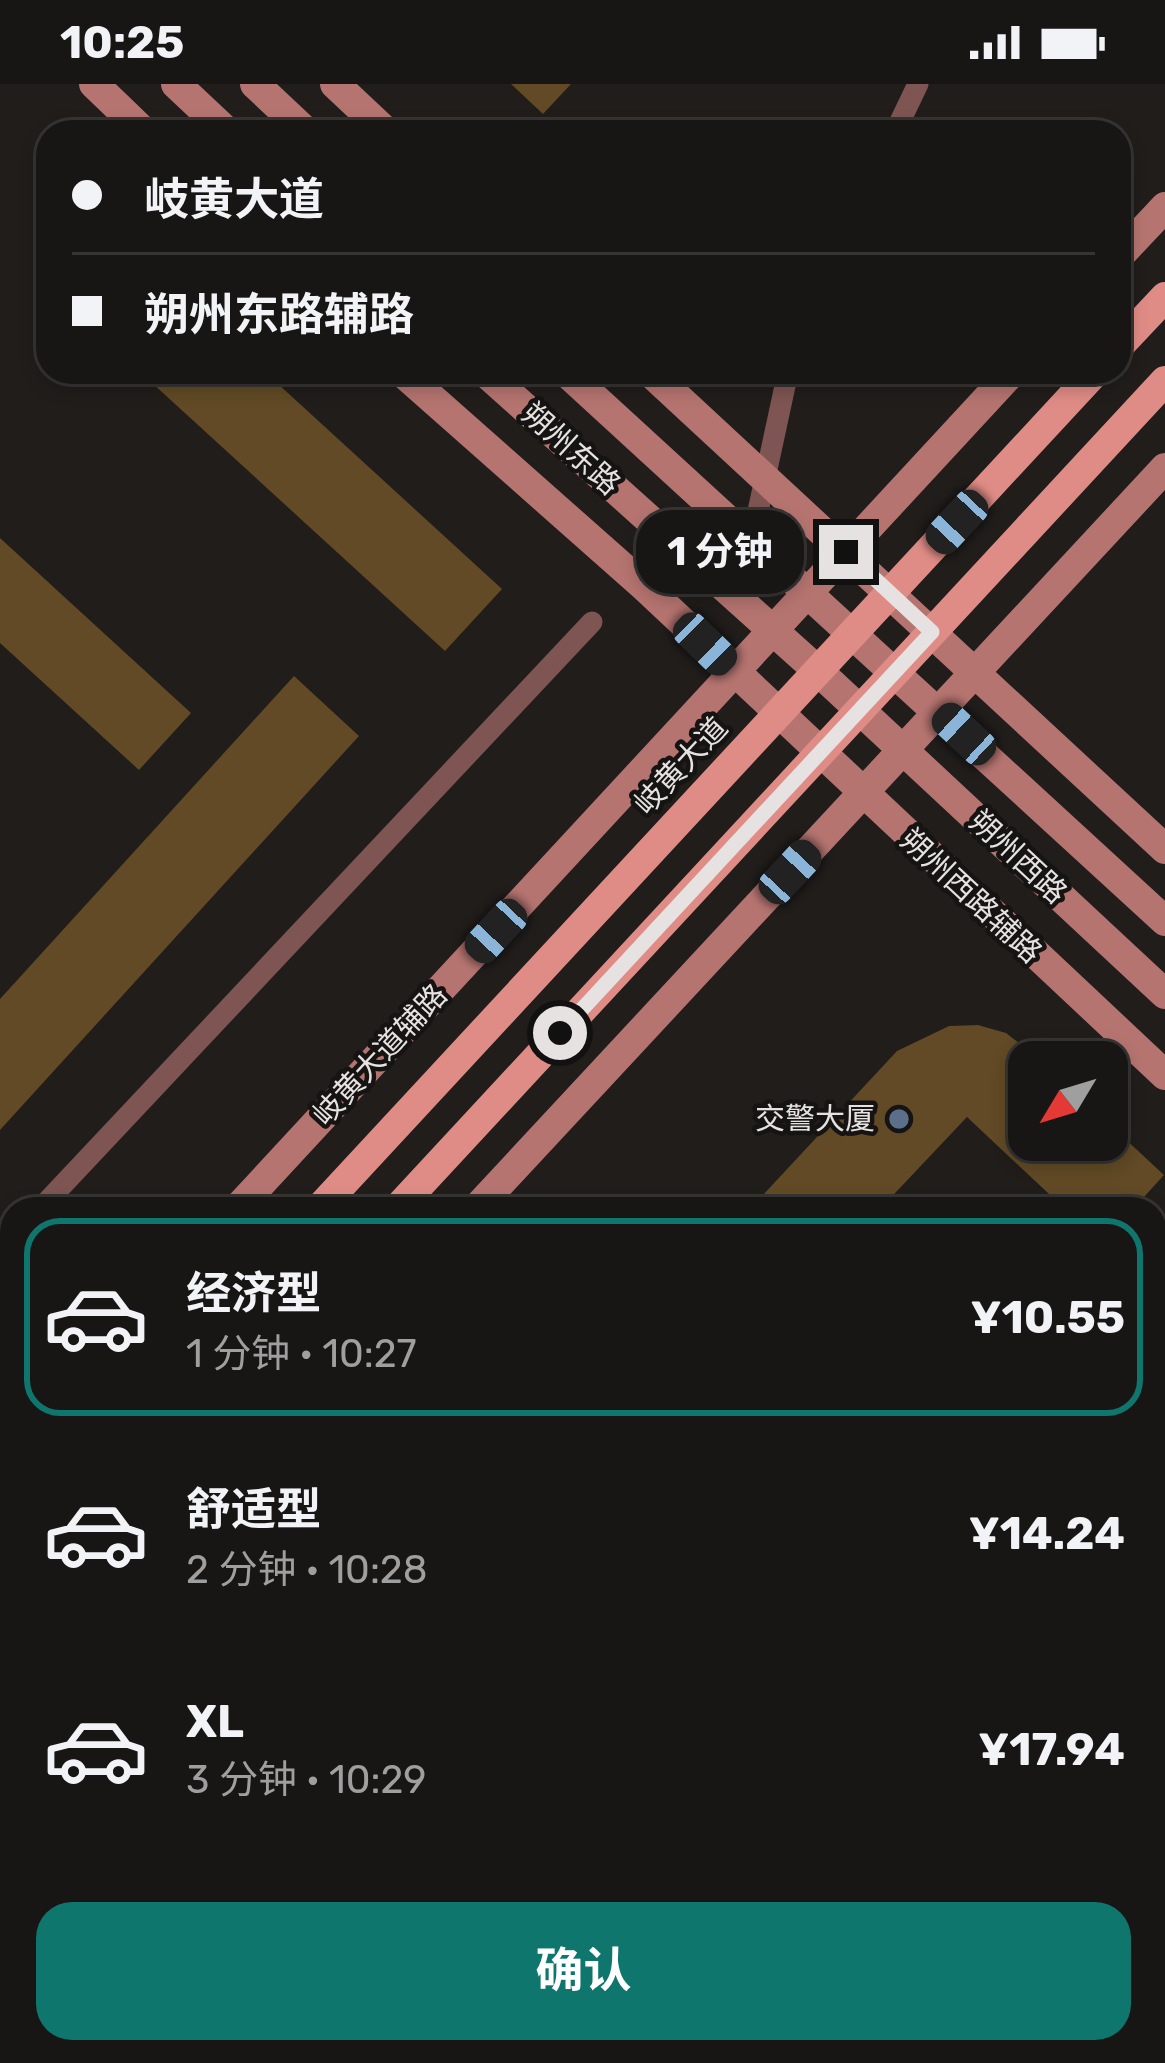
<!DOCTYPE html>
<html lang="zh">
<meta charset="utf-8">
<style>
:root{--surface:#181614;--page:#211f1d;--text:#f1f3f6;--muted:#9f9fa0;--line:#363534;--accent:#0f766e}
body{margin:0;font-family:Rubik,"Noto Sans SC",sans-serif;background:var(--page);color:var(--text);height:100vh;display:flex;flex-direction:column;font-size:45px;white-space:nowrap}
*{box-sizing:border-box;margin:0}
p{font-size:39px;color:var(--muted)}
.icon{flex:none;width:66px;height:66px;fill:none;stroke:currentColor;stroke-width:2;stroke-linecap:round;stroke-linejoin:round}
.map{position:relative;flex:1;overflow:hidden}
.panel{position:absolute;left:0px;top:1113px;width:1167px;height:867px;display:flex;flex-direction:column;background:var(--surface);border-radius:36px 36px 0 0;box-shadow:0 6px 18px #0003,0 0 0 3px var(--line)}
.panel>*{flex:none}
.guide{position:absolute;left:36px;top:36px;width:1095px;height:264px;border-radius:36px;box-shadow:0 6px 18px #0003,0 0 0 3px var(--line);display:grid;align-content:center;height:264px;padding:0 36px;background:var(--surface)}
.needle{width:78px;rotate:232deg}
.tools{position:absolute;left:1008px;top:957px;display:grid;gap:24px}
.tools a{display:grid;place-items:center;width:120px;height:120px;border-radius:24px;background:var(--surface);box-shadow:0 6px 18px #0003,0 0 0 3px var(--line);font-size:60px}
.end{position:absolute;width:54px;height:54px;margin:-27px;border:15px solid #e5e2e1;background:#111;box-shadow:0 0 0 6px #111}
.from{border-radius:50%}
.bubble{position:absolute;height:84px;border-radius:36px;background:var(--surface);box-shadow:0 6px 18px #0003,0 0 0 3px var(--line);font-size:39px;font-weight:700;line-height:84px;text-align:center}
.car{position:absolute;width:36px;height:72px;margin:-36px -18px;border-radius:15px;box-shadow:0 0 9px 3px #0007;background:linear-gradient(#222 24%,#8ab4d8 0 40%,#222 0 76%,#8ab4d8 0 86%,#222 0)}
.guide b{display:flex;align-items:center;gap:42px;height:114px;font-size:45px}
.guide b+b{border-top:3px solid var(--line)}
.guide i{width:30px;height:30px;background:var(--text)}
ul{padding:21px 0 0;list-style:none}
li{display:flex;align-items:center;gap:36px;height:198px;margin:0 24px 18px;padding:0 12px;border:6px solid transparent;border-radius:36px}
li div{flex:1}
li b{display:block;font-size:45px}
li em{font-style:normal;font-weight:700}
li.selected{border-color:var(--accent)}
li>.icon{width:108px;height:108px;stroke-width:1.5}
.cta{display:flex;gap:24px;margin-top:auto;padding:24px 36px}
.cta a{flex:1;height:138px;border-radius:36px;background:var(--accent);color:#fff;font-size:48px;font-weight:700;line-height:138px;text-align:center}
.status{display:flex;justify-content:space-between;align-items:center;height:84px;padding:0 60px;background:var(--surface);direction:ltr}
.status svg{height:33px;fill:currentColor}
.map>svg:first-child{display:block}
</style>
<div class="status"><b>10:25</b><svg viewBox="0 0 49 12"><path d="M0 12V9h3v3zM5 12V6h3v6zM10 12V3h3v9zM15 12V0h3v12zM26 1h20v11H26zM47 4h2v5h-2z"/></svg></div>
<div class="map">
<svg width="1165" height="1979" viewBox="0 0 1165 1979">
<rect width="100%" height="100%" fill="#201d1b"/>
<!-- green -->
<path fill="#163023" d="M 0,1753 L 12,1753 L 12,1968 L 303,1968 L 315,1979 L 0,1979 Z"/>
<!-- building -->
<path fill="#614a25" d="M 511,0 L 571,0 L 543,30 Z
M 140,288 L 265,288 L 502,505 L 445,567 Z
M 0,454 L 191,629 L 139,686 L 0,559 Z
M 294,592 L 359,652 L 0,1046 L 0,915 Z
M 978,941 L 1006,949 L 1044,978 L 1029,978 L 1029,1056 L 1107,1056 L 1107,1038 L 1164,1091 L 1133,1125 L 1065,1125 L 967,1033 L 880,1125 L 750,1125 L 897,967 L 949,942 Z
M 1165,1263 L 1165,1403 L 1155,1414 L 1155,1275 Z
M 1155,1926 L 1165,1935 L 1165,1979 L 916,1979 L 904,1968 L 1155,1968 Z"/>
<g fill="none" stroke-linecap="round" stroke-linejoin="round">
<!-- lane -->
<path stroke="#7e5552" stroke-width="21" d="M 895,48 L 918,0
M 752,455 L 788,288
M 40,1125 L 592,538
M 0,1167 L 12,1154
M 1155,1554 L 1165,1543
M 1155,1690 L 1165,1694
M 1155,1856 L 1165,1865
M 659,1968 L 671,1979
M 596,1979 L 605,1968"/>
<!-- secondary -->
<path stroke="#b57470" stroke-width="30" d="M 94,0 L 144,48
M 176,0 L 227,48
M 255,0 L 306,48
M 335,0 L 386,48
M 1119,172 L 1165,123
M 402,288 L 645,503 L 1165,991
M 485,288 L 818,587 L 1165,910
M 566,288 L 1165,837
M 650,288 L 1165,765
M 237,1125 L 1012,288
M 476,1125 L 1165,384
M 0,1379 L 12,1366
M 0,1578 L 12,1589
M 0,1637 L 12,1624
M 371,1968 L 383,1979
M 417,1968 L 429,1979"/>
<!-- primary -->
<path stroke="#e08c86" stroke-width="30" d="M 1119,262 L 1165,213
M 319,1125 L 1095,288
M 397,1125 L 1165,297
M 0,1469 L 12,1456
M 0,1554 L 12,1541"/>
</g>
<g fill="none" stroke-linecap="round" stroke-linejoin="round">
<!-- route -->
<path stroke="#e5e2e1" stroke-width="15" d="M 560,949 L 932,548 L 846,468"/>
</g>
<!-- markers -->
<circle fill="#5c6f8a" stroke="#161412" stroke-width="4.5" cx="899" cy="1035" r="12"/>
<g text-anchor="middle" stroke-width="9" stroke-linejoin="round" paint-order="stroke">
<!-- street labels -->
<g font-size="30" fill="#e5e2e1" stroke="#161412">
<text transform="translate(571 365) rotate(42)" y="10">朔州东路</text>
<text transform="translate(681 682) rotate(-47)" y="10">岐黄大道</text>
<text transform="translate(1018 773) rotate(43)" y="10">朔州西路</text>
<text transform="translate(971 812) rotate(43)" y="10">朔州西路辅路</text>
<text transform="translate(380 971) rotate(-47)" y="10">岐黄大道辅路</text>
</g>
<!-- poi labels -->
<g font-size="30" fill="#e5e2e1" stroke="#161412" text-anchor="end">
<text x="875" y="1045">交警大厦</text>
</g>
</g>
</svg>
<div class="tools">
<a><svg class="needle" viewBox="-14 -14 28 28"><path d="M0-13l5 13h-10z" fill="#e53935"/><path d="M0 13l5-13h-10z" fill="#9f9fa0"/></svg></a>
</div>
<i class="end from" style="left:560px;top:949px"></i>
<i class="end" style="left:846px;top:468px"></i>
<div class="bubble" style="left:636px;top:426px;width:168px">1 分钟</div>
<i class="car" style="left:957px;top:438px;rotate:223deg"></i>
<i class="car" style="left:705px;top:560px;rotate:134deg"></i>
<i class="car" style="left:964px;top:650px;rotate:313deg"></i>
<i class="car" style="left:790px;top:788px;rotate:43deg"></i>
<i class="car" style="left:496px;top:847px;rotate:223deg"></i>
<div class="guide">
<b><i class="from"></i>岐黄大道</b>
<b><i></i>朔州东路辅路</b>
</div>
<section class="panel">
<ul>
<li class="selected"><svg class="icon" aria-label="car" viewBox="0 0 24 24"><path d="M5 17H2v-5l4-1 3-4h7l3 4 3 1v5h-3M9 17h6M6 11h13"/><circle cx="7" cy="17" r="2"/><circle cx="17" cy="17" r="2"/></svg><div><b>经济型</b><p>1 分钟 · 10:27</p></div><em>¥10.55</em></li>
<li><svg class="icon" aria-label="car" viewBox="0 0 24 24"><path d="M5 17H2v-5l4-1 3-4h7l3 4 3 1v5h-3M9 17h6M6 11h13"/><circle cx="7" cy="17" r="2"/><circle cx="17" cy="17" r="2"/></svg><div><b>舒适型</b><p>2 分钟 · 10:28</p></div><em>¥14.24</em></li>
<li><svg class="icon" aria-label="car" viewBox="0 0 24 24"><path d="M5 17H2v-5l4-1 3-4h7l3 4 3 1v5h-3M9 17h6M6 11h13"/><circle cx="7" cy="17" r="2"/><circle cx="17" cy="17" r="2"/></svg><div><b>XL</b><p>3 分钟 · 10:29</p></div><em>¥17.94</em></li>
</ul>
<div class="cta"><a>确认</a></div>
</section>
</div>
